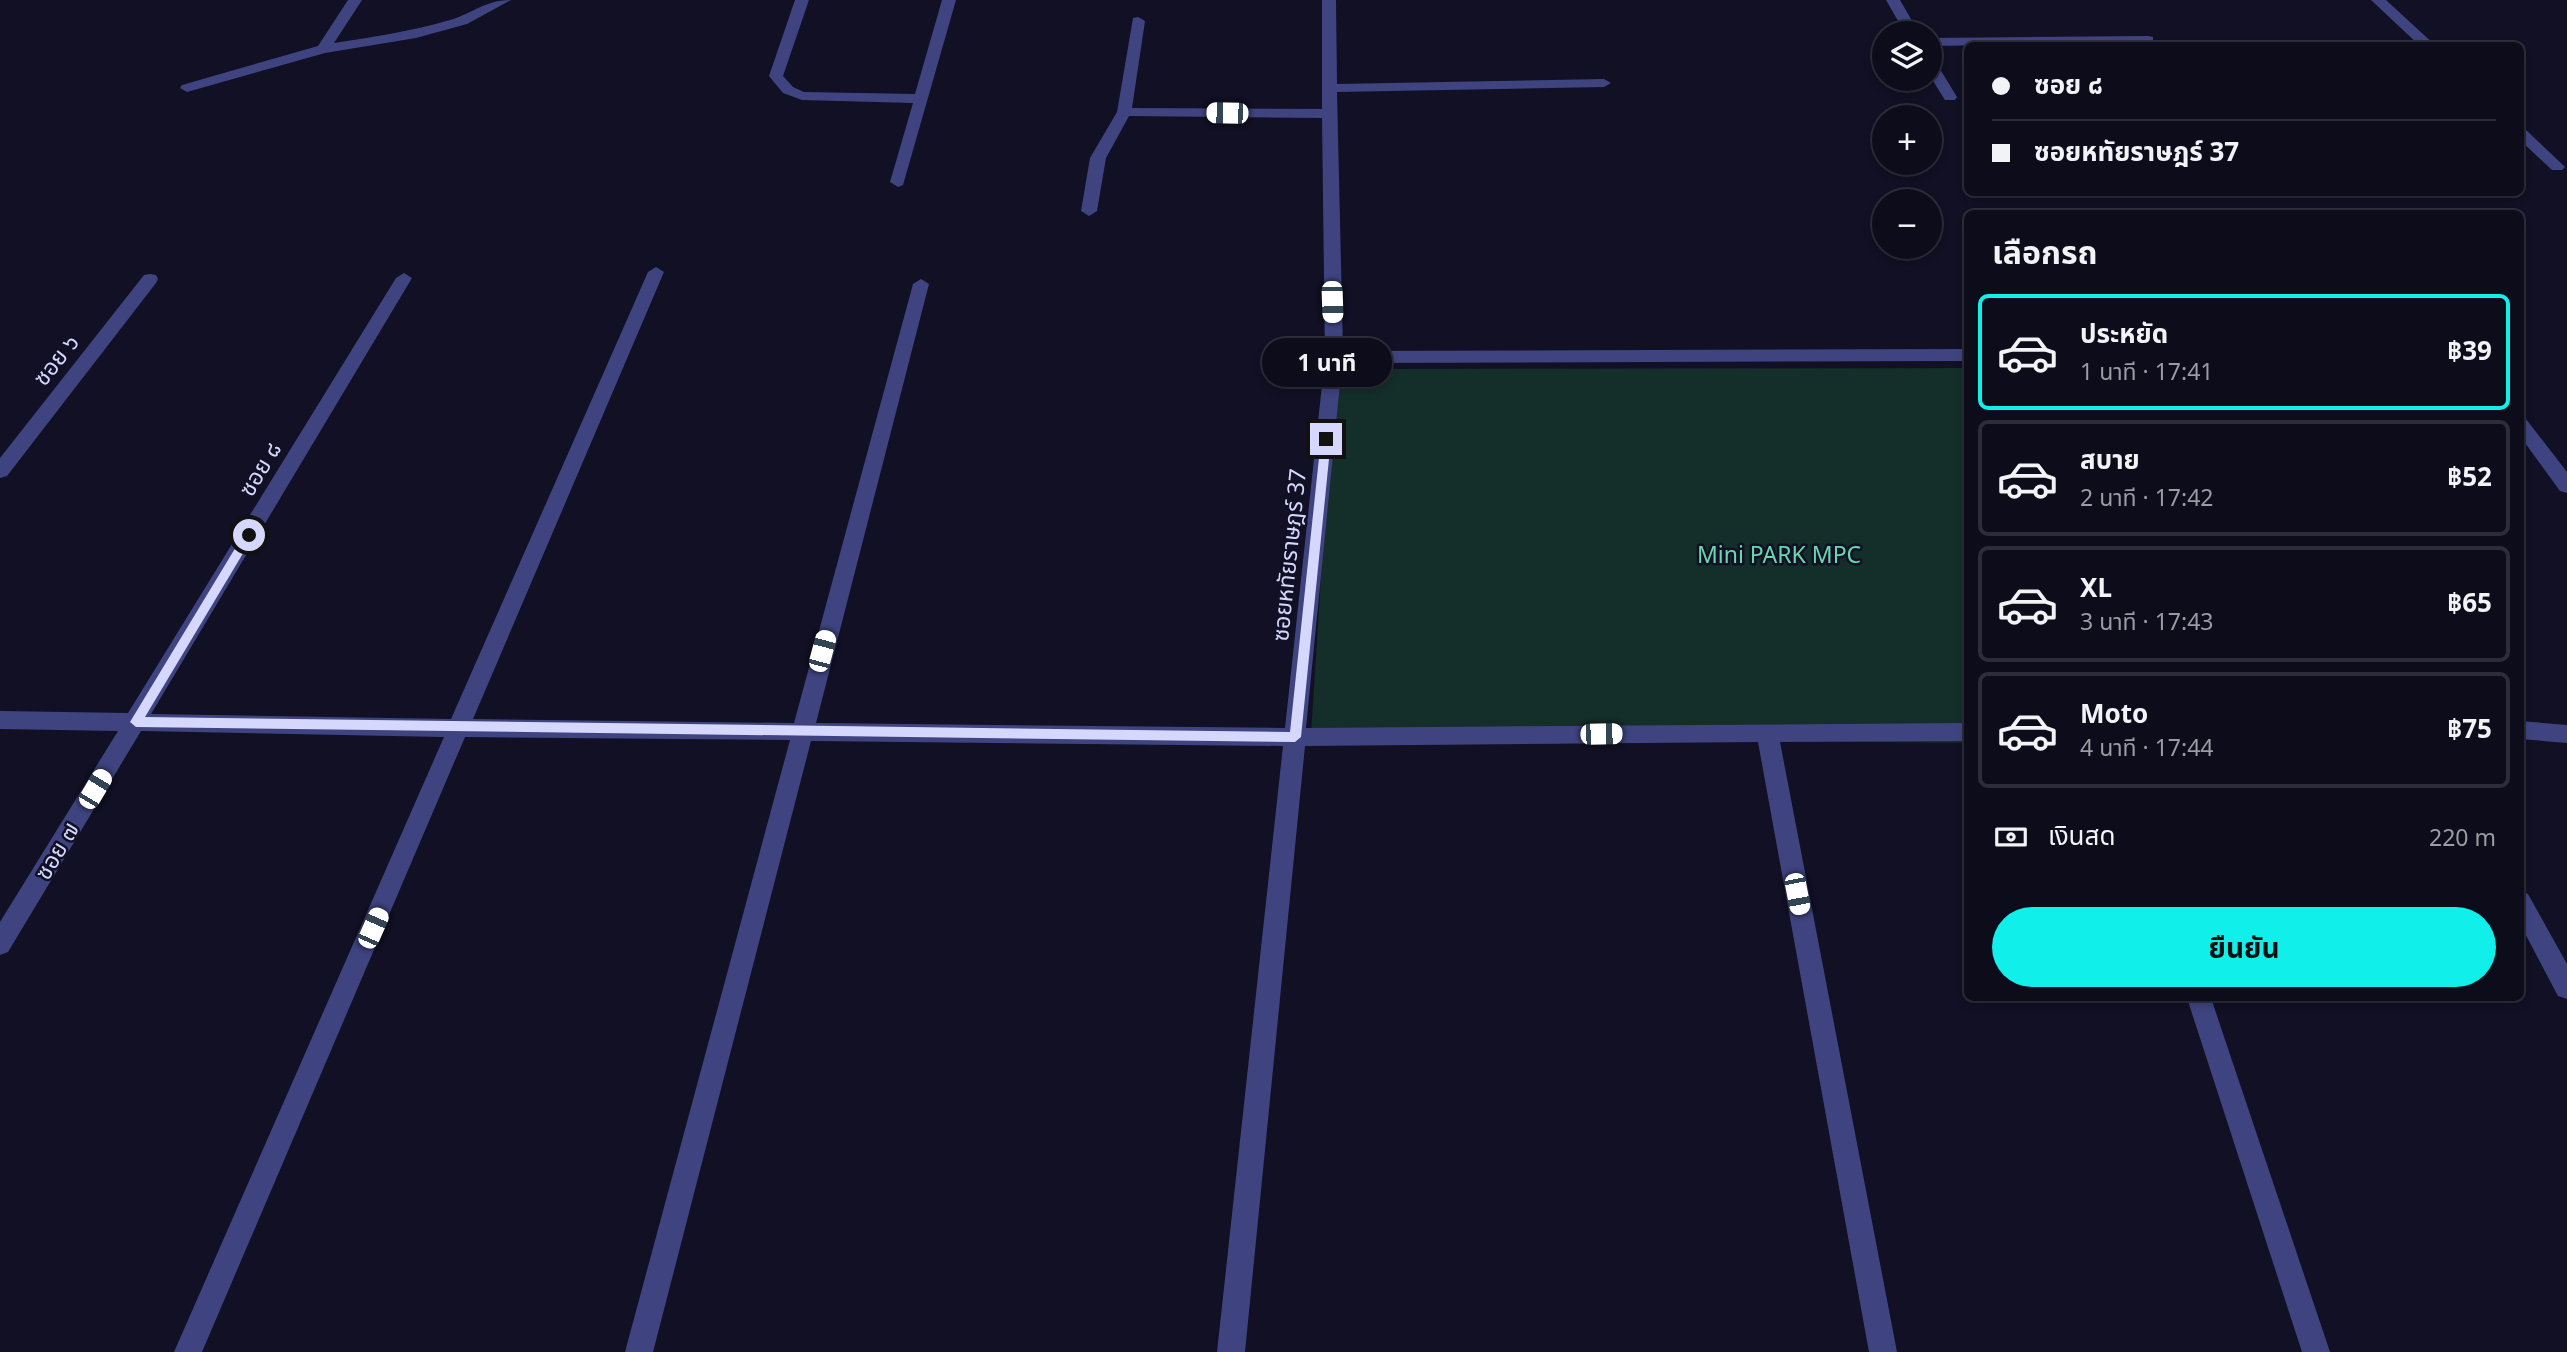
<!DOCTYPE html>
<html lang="th">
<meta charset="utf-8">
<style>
:root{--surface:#0d0c1b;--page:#1b1a28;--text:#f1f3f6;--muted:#9a9ba3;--line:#2d2c3a;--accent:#10efea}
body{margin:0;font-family:"Noto Sans","Noto Sans Thai",sans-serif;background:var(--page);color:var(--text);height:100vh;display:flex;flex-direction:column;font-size:26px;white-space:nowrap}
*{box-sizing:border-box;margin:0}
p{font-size:23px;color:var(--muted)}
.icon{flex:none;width:38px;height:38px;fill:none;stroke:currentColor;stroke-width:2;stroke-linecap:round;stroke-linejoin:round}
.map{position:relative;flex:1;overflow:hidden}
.drawer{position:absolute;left:1964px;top:210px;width:560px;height:791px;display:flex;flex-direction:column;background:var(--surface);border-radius:10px;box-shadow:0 4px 10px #0003,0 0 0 2px var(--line)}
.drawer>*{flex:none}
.guide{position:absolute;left:1964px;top:42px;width:560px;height:154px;border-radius:10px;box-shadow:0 4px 10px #0003,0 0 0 2px var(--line);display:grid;align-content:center;height:154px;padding:0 28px;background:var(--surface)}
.buttons{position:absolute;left:1872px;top:21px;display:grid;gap:14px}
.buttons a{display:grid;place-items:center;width:70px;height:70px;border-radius:50%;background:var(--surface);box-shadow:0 4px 10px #0003,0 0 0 2px var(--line);font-size:35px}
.end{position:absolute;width:32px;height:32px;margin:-16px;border:9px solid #d6d7fc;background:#111;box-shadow:0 0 0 4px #111}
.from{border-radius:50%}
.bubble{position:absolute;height:49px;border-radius:24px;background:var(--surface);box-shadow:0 4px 10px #0003,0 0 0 2px var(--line);font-size:23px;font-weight:700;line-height:49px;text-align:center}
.car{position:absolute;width:21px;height:42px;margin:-21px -10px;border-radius:9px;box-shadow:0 0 5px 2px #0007;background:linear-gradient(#fff 24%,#345 0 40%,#fff 0 76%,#345 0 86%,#fff 0)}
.guide b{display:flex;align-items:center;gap:24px;height:66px;font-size:26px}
.guide b+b{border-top:2px solid var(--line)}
.guide i{width:18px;height:18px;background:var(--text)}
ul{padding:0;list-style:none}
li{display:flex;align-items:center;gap:21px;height:116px;margin:0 14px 10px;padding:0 14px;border:4px solid var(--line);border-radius:10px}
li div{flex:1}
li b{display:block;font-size:26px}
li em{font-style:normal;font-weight:700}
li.current{border-color:var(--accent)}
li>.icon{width:63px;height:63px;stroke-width:1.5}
h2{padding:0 28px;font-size:32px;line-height:84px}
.pay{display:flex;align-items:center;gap:18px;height:77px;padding:0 28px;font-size:26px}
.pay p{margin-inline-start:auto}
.cta{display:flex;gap:14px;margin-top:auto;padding:14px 28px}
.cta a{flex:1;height:80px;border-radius:42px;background:var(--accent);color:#111;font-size:28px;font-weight:700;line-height:80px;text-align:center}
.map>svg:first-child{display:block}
</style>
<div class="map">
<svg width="2567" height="1352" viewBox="0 0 2567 1352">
<rect width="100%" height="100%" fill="#111024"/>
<!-- green -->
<path fill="#142e2a" d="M 1967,368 L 1967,743 L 1311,735 L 1334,369 Z"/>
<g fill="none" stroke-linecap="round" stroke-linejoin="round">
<!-- minor -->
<path fill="#3f4480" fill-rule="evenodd" d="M 348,0 L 362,0 L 334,43 C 373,37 412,31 450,20 C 474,13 485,0 511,0 L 467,24 L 416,38 L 325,53 L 187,92 L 180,88 L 182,85 L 318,46 Z
M 795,0 L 809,0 L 783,76 L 793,87 L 804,92 L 915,94 L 942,0 L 956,0 L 903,185 L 898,187 L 890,182 L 913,103 L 802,100 L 783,93 L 769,76 Z
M 1322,0 L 1336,0 L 1337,84 L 1604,79 L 1611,83 L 1604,87 L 1337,92 L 1343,351 L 1967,349 L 1967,361 L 1342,363 L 1306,728 L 1967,723 L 1967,741 L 1780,742 L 1897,1352 L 1869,1352 L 1758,742 L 1305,746 L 1245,1352 L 1217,1352 L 1283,746 L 811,741 L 653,1352 L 625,1352 L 790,740 L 465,737 L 202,1352 L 174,1352 L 444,737 L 141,731 L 8,952 L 0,955 L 0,922 L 118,731 L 0,729 L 0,711 L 128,713 L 396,278 L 404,273 L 412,278 L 151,714 L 451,719 L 648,272 L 656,267 L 664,272 L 473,719 L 794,723 L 913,284 L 921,279 L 929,284 L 816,723 L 1285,728 L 1325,357 L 1322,118 L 1129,116 L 1106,158 L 1097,211 L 1089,216 L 1081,211 L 1090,158 L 1117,112 L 1133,18 L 1138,17 L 1145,21 L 1132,108 L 1322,109 Z
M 1886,0 L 1900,0 L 1919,33 L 1905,33 Z
M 2371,0 L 2386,0 L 2436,46 L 2420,46 Z
M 2148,36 L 2153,37 L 2153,43 L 1930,46 L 1930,38 Z
M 1930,60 L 1935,61 L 1957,97 L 1955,100 L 1945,100 L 1943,97 L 1930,76 Z
M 2520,128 L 2525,129 L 2562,164 L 2565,167 L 2562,170 L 2552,170 L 2520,140 Z
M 150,274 L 156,275 L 158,279 L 156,283 L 7,476 L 0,478 L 0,458 L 144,275 Z
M 2520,417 L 2526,419 L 2567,472 L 2567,493 L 2560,491 L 2520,436 Z
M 2520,721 L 2567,725 L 2567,743 L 2520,739 Z
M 2520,891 L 2528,894 L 2567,964 L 2567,999 L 2558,996 L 2520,924 Z
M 2187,998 L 2211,998 L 2330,1352 L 2302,1352 Z"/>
</g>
<!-- route -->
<path fill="#d6d7fc" d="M 1326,435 L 1331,439 L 1301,737 L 1295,742 L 136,727 L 130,722 L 245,532 L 249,531 L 254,535 L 145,717 L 1290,732 L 1321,439 Z"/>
<g text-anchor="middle" stroke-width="5" stroke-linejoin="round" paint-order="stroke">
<!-- street labels -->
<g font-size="23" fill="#d6d7fc" stroke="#111024">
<text transform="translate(56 360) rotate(-52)" y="8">ซอย ๖</text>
<text transform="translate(260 469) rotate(-59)" y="8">ซอย ๘</text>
<text transform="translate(1289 555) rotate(-84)" y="8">ซอยหทัยราษฎร์ 37</text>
<text transform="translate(57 851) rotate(-59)" y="8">ซอย ๗</text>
</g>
<!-- park labels -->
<g font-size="23" fill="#67d8ae" stroke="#111024">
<text x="1779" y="563">Mini PARK MPC</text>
</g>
</g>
</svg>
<div class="buttons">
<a><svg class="icon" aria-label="layers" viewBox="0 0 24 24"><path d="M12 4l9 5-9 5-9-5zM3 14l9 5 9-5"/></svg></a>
<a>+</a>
<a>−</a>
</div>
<i class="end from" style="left:249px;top:535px"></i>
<i class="end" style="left:1326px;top:439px"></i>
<div class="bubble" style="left:1262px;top:338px;width:130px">1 นาที</div>
<i class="car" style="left:1227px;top:113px;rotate:271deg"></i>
<i class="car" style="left:1332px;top:302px;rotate:178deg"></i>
<i class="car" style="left:822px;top:651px;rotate:15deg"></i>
<i class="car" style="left:1601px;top:734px;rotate:89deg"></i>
<i class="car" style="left:95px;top:789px;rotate:31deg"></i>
<i class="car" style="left:1797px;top:894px;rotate:169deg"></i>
<i class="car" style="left:373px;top:928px;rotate:24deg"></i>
<div class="guide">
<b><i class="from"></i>ซอย ๘</b>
<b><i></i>ซอยหทัยราษฎร์ 37</b>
</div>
<section class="drawer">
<h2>เลือกรถ</h2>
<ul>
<li class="current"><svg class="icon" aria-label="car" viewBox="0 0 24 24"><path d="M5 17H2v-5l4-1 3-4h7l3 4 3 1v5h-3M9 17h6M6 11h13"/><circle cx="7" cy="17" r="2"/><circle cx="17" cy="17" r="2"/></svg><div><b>ประหยัด</b><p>1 นาที · 17:41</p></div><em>฿39</em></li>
<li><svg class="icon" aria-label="car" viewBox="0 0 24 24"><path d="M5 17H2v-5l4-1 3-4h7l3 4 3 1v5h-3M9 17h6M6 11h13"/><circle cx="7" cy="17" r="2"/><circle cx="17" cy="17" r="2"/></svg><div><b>สบาย</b><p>2 นาที · 17:42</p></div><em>฿52</em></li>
<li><svg class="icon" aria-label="car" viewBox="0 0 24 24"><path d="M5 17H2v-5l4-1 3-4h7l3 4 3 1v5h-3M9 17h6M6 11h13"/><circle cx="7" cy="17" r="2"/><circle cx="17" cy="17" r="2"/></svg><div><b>XL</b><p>3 นาที · 17:43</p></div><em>฿65</em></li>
<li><svg class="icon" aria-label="car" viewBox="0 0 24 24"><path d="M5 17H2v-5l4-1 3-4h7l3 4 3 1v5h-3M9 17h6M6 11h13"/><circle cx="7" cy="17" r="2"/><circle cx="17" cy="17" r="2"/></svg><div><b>Moto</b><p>4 นาที · 17:44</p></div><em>฿75</em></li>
</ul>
<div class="pay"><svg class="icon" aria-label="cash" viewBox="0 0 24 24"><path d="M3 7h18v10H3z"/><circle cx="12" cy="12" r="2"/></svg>เงินสด<p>220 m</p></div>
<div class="cta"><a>ยืนยัน</a></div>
</section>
</div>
